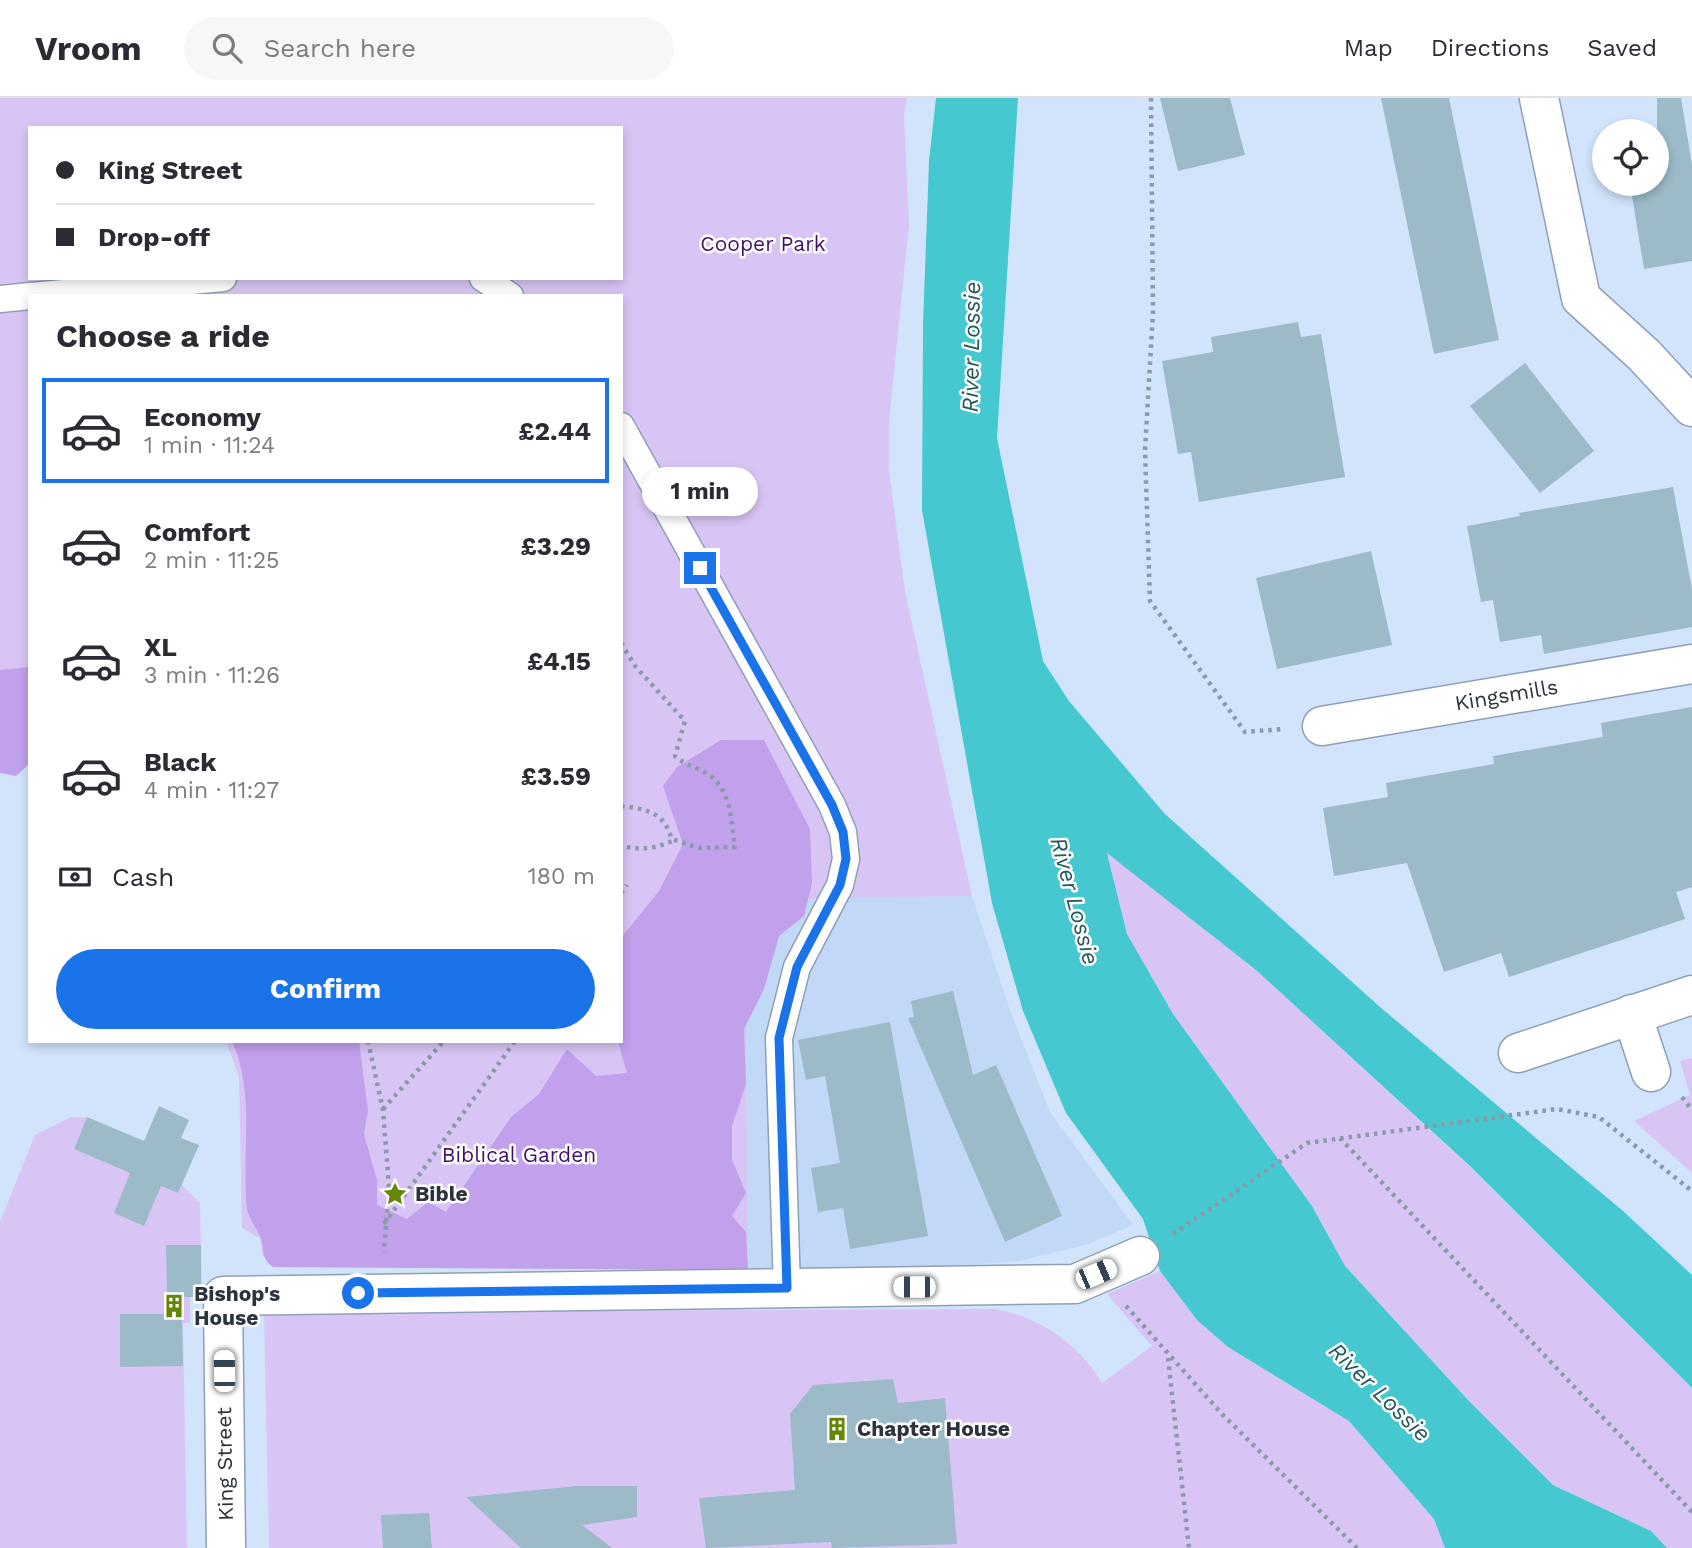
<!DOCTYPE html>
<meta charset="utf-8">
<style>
:root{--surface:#fff;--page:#f7f7f7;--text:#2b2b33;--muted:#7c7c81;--line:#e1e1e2;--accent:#1a73e8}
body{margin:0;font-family:"Work Sans",sans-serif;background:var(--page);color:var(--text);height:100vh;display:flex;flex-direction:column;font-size:26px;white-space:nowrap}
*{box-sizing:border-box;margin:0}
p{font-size:23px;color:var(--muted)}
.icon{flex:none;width:38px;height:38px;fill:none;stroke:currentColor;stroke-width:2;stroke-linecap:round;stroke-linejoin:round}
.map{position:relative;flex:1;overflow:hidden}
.sheet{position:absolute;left:28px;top:196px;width:595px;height:749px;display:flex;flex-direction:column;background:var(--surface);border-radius:0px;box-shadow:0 4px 10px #0003}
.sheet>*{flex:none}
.top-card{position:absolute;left:28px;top:28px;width:595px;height:154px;border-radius:0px;box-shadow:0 4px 10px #0003;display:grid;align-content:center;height:154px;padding:0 28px;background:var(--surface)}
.controls{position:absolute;left:1592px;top:21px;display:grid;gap:14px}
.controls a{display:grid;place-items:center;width:77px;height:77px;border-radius:50%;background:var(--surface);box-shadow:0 4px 10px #0003;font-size:35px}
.end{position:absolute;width:32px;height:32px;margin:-16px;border:9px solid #1a73e8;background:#fff;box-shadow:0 0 0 4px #fff}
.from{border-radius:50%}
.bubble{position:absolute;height:49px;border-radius:24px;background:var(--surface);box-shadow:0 4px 10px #0003;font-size:23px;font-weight:700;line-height:49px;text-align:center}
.car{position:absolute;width:21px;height:42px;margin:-21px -10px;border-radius:9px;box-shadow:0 0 5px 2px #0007;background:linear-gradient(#fff 24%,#345 0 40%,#fff 0 76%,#345 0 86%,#fff 0)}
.top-card b{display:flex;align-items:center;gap:24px;height:66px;font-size:26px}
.top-card b+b{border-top:2px solid var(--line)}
.top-card i{width:18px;height:18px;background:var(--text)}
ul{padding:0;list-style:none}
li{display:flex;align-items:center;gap:21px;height:105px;margin:0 14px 10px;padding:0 14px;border:4px solid transparent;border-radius:0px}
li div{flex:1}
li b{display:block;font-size:26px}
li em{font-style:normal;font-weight:700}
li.on{border-color:var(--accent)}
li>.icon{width:63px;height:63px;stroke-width:1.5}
h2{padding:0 28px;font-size:32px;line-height:84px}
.pay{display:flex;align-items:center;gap:18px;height:77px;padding:0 28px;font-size:26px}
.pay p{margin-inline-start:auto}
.primary-button{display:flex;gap:14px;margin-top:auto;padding:14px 28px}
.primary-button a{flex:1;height:80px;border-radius:42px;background:var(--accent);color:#fff;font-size:28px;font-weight:700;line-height:80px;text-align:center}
header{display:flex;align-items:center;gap:42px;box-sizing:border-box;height:98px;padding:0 35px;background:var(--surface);border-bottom:2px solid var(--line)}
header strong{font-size:33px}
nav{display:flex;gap:38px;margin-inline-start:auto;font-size:24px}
.search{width:490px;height:63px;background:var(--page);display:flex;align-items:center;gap:18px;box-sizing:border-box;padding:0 24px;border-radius:38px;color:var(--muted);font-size:26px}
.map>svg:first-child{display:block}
</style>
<header>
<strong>Vroom</strong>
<div class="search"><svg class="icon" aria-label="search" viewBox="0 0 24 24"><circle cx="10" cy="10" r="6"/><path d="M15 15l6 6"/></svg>Search here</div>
<nav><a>Map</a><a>Directions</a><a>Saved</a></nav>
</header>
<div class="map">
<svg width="1692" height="1450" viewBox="0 0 1692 1450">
<rect width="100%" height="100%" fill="#d1e4fb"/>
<!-- built -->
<path fill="#c1d9f6" d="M 972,798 L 1010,912 L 1050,1014 L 1133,1127 L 1086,1147 L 1018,1163 L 907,1172 L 748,1172 L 745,801 Z"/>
<!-- green -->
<path fill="#d9c5f5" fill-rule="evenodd" d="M 0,0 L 907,0 L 904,16 L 909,126 L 889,324 L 889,373 L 905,493 L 972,798 L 745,802 L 748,1172 L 273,1169 L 262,1157 L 261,1141 L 242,1130 L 239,979 L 226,943 L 621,943 L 621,198 L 30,198 L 30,619 L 0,620 ZM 30,30 L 621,30 L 621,180 L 30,180 Z
M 1107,754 L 1256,872 L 1470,1069 L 1692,1290 L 1692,1450 L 1667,1450 L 1651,1433 L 1553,1387 L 1468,1302 L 1345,1168 L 1312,1108 L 1173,916 L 1127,836 Z
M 1692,960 L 1692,1075 L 1634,1023 L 1690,997 L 1680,963 Z
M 71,1019 L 87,1019 L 74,1051 L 178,1095 L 182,1087 L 200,1105 L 202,1199 L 190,1199 L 190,1225 L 183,1225 L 187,1450 L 0,1450 L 0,1124 L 35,1037 Z
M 1160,1173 L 1197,1222 L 1228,1249 L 1349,1323 L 1434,1421 L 1445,1450 L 269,1450 L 264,1214 L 995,1211 C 1039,1219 1079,1246 1102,1285 L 1152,1248 L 1107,1196 Z"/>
<!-- forest -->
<path fill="#c1a0ec" d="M 30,569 L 30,665 L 16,678 L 0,675 L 0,572 Z
M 721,642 L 764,642 L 810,731 L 812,785 L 804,818 L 779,838 L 764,891 L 744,931 L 746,986 L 732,1028 L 732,1062 L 746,1095 L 732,1118 L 746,1134 L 748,1172 L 273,1169 C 261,1160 265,1154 261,1141 C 258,1131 249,1122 247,1111 C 241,1055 256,997 232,943 L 359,943 L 368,1013 L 364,1036 L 377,1082 L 377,1107 L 407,1121 L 428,1104 L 446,1114 L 511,1019 L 539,996 L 567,951 L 596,978 L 627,975 L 618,943 L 621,943 L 621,840 L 659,793 L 683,746 L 663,688 L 677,669 Z"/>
<!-- water -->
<path fill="#46c8d0" d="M 936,0 L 1018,0 L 997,340 L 1043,563 L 1069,603 L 1165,716 L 1380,909 L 1623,1113 L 1692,1177 L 1692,1290 L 1471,1069 L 1256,872 L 1107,755 L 1127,836 L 1173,916 L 1312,1108 L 1345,1168 L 1468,1302 L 1553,1387 L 1651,1433 L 1667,1450 L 1445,1450 L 1434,1421 L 1349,1323 L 1228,1249 L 1197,1222 L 1160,1173 L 1143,1121 L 1066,1015 L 1023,913 L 992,805 L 922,412 L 923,227 L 929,63 Z"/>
<!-- building -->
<path fill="#9cbac7" d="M 1160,0 L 1230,0 L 1245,57 L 1178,73 Z
M 1381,0 L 1449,0 L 1499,242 L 1434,256 Z
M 1657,0 L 1681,0 L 1692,67 L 1692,163 L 1644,171 L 1630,86 L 1657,86 Z
M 1298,224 L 1301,239 L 1321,236 L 1345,379 L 1199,404 L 1191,354 L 1178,356 L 1162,263 L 1213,254 L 1211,239 Z
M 1525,265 L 1594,353 L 1540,395 L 1470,308 Z
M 1673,389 L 1692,491 L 1692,529 L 1544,556 L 1541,537 L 1500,544 L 1493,502 L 1481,504 L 1467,428 L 1520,418 L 1519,415 Z
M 1371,453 L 1392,547 L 1277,571 L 1256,480 Z
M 1692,609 L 1692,789 L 1676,794 L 1685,821 L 1509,879 L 1501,855 L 1444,874 L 1407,765 L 1334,778 L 1323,710 L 1388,699 L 1386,685 L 1494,666 L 1493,658 L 1603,639 L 1601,625 Z
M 953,893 L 973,977 L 996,967 L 1062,1118 L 1005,1144 L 908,920 L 914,919 L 911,903 Z
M 890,924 L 928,1138 L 850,1151 L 843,1110 L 818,1114 L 811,1070 L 840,1065 L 825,978 L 806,982 L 798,942 Z
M 159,1008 L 189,1022 L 181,1040 L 199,1047 L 178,1095 L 161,1088 L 144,1128 L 114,1115 L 130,1075 L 74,1051 L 87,1019 L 144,1043 Z
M 166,1147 L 201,1147 L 201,1199 L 167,1199 Z
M 120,1216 L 182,1216 L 183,1268 L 120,1269 Z
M 893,1281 L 898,1305 L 945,1300 L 957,1446 L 832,1450 L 831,1444 L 706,1450 L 699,1400 L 795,1392 L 790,1316 L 813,1287 Z
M 577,1388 L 637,1388 L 637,1419 L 582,1427 L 612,1450 L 521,1450 L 466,1399 Z
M 429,1415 L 432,1450 L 383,1450 L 381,1417 Z"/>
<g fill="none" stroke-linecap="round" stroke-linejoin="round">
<!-- service casing -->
<g stroke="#8ea0b6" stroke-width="29">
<path id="service" d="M 483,180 L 510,198
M 32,198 L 223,180
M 0,201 L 30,198
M 621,328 L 832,707 L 843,734 L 846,761 L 840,787 L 797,869 L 779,940 L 787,1190"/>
</g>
<!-- minor casing -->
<g stroke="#8ea0b6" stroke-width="41">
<g id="minor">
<path d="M 1539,0 L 1581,200 L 1644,257 L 1692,309"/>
<path id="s1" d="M 1322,628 L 1692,566"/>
<path d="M 1632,916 L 1651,974"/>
<path d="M 1518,955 L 1692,897"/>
<path d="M 226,1450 L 223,1198 L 1075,1186 L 1140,1158"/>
</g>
</g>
<!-- path -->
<path stroke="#8b99aa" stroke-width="4.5" stroke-dasharray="3.5 5" stroke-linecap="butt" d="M 1151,0 L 1153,214 L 1145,352 L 1150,503 L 1245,634 L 1283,631
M 621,545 L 635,568 L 685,623 L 675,658 C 684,667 698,669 709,677 C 732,693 731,724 735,749 L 699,750 L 672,741
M 621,708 C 647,711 665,714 672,743 C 655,751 640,752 621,748
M 621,795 L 627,787
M 368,943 L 383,1012 L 389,1089 L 384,1154
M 1682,999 L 1692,1012
M 383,1011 L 444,943
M 1340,1040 L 1692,1414
M 384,1126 L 515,943
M 1173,1136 L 1307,1045 L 1557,1011 L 1599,1019 L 1692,1093
M 1126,1208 L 1221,1315 L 1357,1450
M 1168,1260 L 1189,1450"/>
<!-- service -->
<use href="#service" stroke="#fff" stroke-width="26"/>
<!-- minor -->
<use href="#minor" stroke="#fff" stroke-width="38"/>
</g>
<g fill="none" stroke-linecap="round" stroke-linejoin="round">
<!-- route -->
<path stroke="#1a73e8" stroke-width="9" d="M 358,1195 L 787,1190 L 779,940 L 797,869 L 840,787 L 846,761 L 843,734 L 832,707 L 700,470"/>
</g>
<!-- icons -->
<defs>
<g id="sight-bare" transform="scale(1.89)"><path d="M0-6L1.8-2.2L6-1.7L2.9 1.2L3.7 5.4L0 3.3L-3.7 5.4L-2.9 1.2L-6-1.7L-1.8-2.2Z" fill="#668705" stroke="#fff" stroke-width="2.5" paint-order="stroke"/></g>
<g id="building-bare" transform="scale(1.89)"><path d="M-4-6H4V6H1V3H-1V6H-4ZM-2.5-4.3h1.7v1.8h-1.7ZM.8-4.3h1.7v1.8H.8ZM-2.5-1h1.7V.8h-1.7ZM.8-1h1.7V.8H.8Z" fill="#668705" stroke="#fff" stroke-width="2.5" paint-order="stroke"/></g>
</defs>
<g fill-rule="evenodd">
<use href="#sight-bare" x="395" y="1096"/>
<use href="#building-bare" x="174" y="1208"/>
<use href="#building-bare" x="837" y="1331"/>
</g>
<g text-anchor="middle" stroke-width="5" stroke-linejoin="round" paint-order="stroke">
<!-- park labels -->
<g font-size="21" fill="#41116a" stroke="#fff">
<text x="763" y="153">Cooper Park</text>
<text x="519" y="1064">Biblical Garden</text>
</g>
<!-- street labels -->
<g font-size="21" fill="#2c333c" stroke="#fff">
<text dy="7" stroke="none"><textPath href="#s1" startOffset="187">Kingsmills</textPath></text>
<text transform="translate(225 1366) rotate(-91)" y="7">King Street</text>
</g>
<!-- poi labels -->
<g font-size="21" font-weight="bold" fill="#2c333c" stroke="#fff" text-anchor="start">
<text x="415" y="1103">Bible</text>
<text x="194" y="1203">Bishop's<tspan x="194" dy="24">House</tspan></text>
<text x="857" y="1338">Chapter House</text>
</g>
<!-- water labels -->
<g font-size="23" font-style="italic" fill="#24595d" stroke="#fff">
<text transform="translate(971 249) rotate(-89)" y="8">River Lossie</text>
<text transform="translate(1075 803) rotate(75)" y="8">River Lossie</text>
<text transform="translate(1380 1294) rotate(44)" y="8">River Lossie</text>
</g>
</g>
</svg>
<div class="controls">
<a><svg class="icon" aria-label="locate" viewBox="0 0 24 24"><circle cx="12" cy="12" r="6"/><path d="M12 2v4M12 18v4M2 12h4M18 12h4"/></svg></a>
</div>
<i class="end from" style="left:358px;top:1195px"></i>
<i class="end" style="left:700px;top:470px"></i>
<div class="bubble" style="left:642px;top:369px;width:116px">1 min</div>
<i class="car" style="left:1096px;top:1176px;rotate:67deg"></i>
<i class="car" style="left:914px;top:1189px;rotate:270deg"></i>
<i class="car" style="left:224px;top:1273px;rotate:359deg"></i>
<div class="top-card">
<b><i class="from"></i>King Street</b>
<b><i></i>Drop-off</b>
</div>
<section class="sheet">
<h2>Choose a ride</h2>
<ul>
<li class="on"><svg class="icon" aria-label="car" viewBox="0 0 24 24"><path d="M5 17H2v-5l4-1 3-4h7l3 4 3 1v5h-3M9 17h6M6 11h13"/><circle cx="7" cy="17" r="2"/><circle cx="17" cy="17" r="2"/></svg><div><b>Economy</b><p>1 min · 11:24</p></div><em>£2.44</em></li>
<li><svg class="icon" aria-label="car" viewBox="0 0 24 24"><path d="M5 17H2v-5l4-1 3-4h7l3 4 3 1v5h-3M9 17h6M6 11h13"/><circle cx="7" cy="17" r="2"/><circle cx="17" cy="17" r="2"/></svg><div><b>Comfort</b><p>2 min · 11:25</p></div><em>£3.29</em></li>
<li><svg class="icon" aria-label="car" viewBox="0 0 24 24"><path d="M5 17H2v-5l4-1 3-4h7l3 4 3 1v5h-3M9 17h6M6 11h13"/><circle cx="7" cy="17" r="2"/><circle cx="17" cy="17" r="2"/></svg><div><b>XL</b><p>3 min · 11:26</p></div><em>£4.15</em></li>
<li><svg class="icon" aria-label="car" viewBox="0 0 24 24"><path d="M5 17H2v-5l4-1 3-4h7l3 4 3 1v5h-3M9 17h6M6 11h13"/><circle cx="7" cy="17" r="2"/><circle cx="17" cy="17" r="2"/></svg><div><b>Black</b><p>4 min · 11:27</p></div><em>£3.59</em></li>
</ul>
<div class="pay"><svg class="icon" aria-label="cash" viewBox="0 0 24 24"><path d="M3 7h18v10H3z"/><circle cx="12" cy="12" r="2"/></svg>Cash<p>180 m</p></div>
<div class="primary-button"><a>Confirm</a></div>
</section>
</div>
